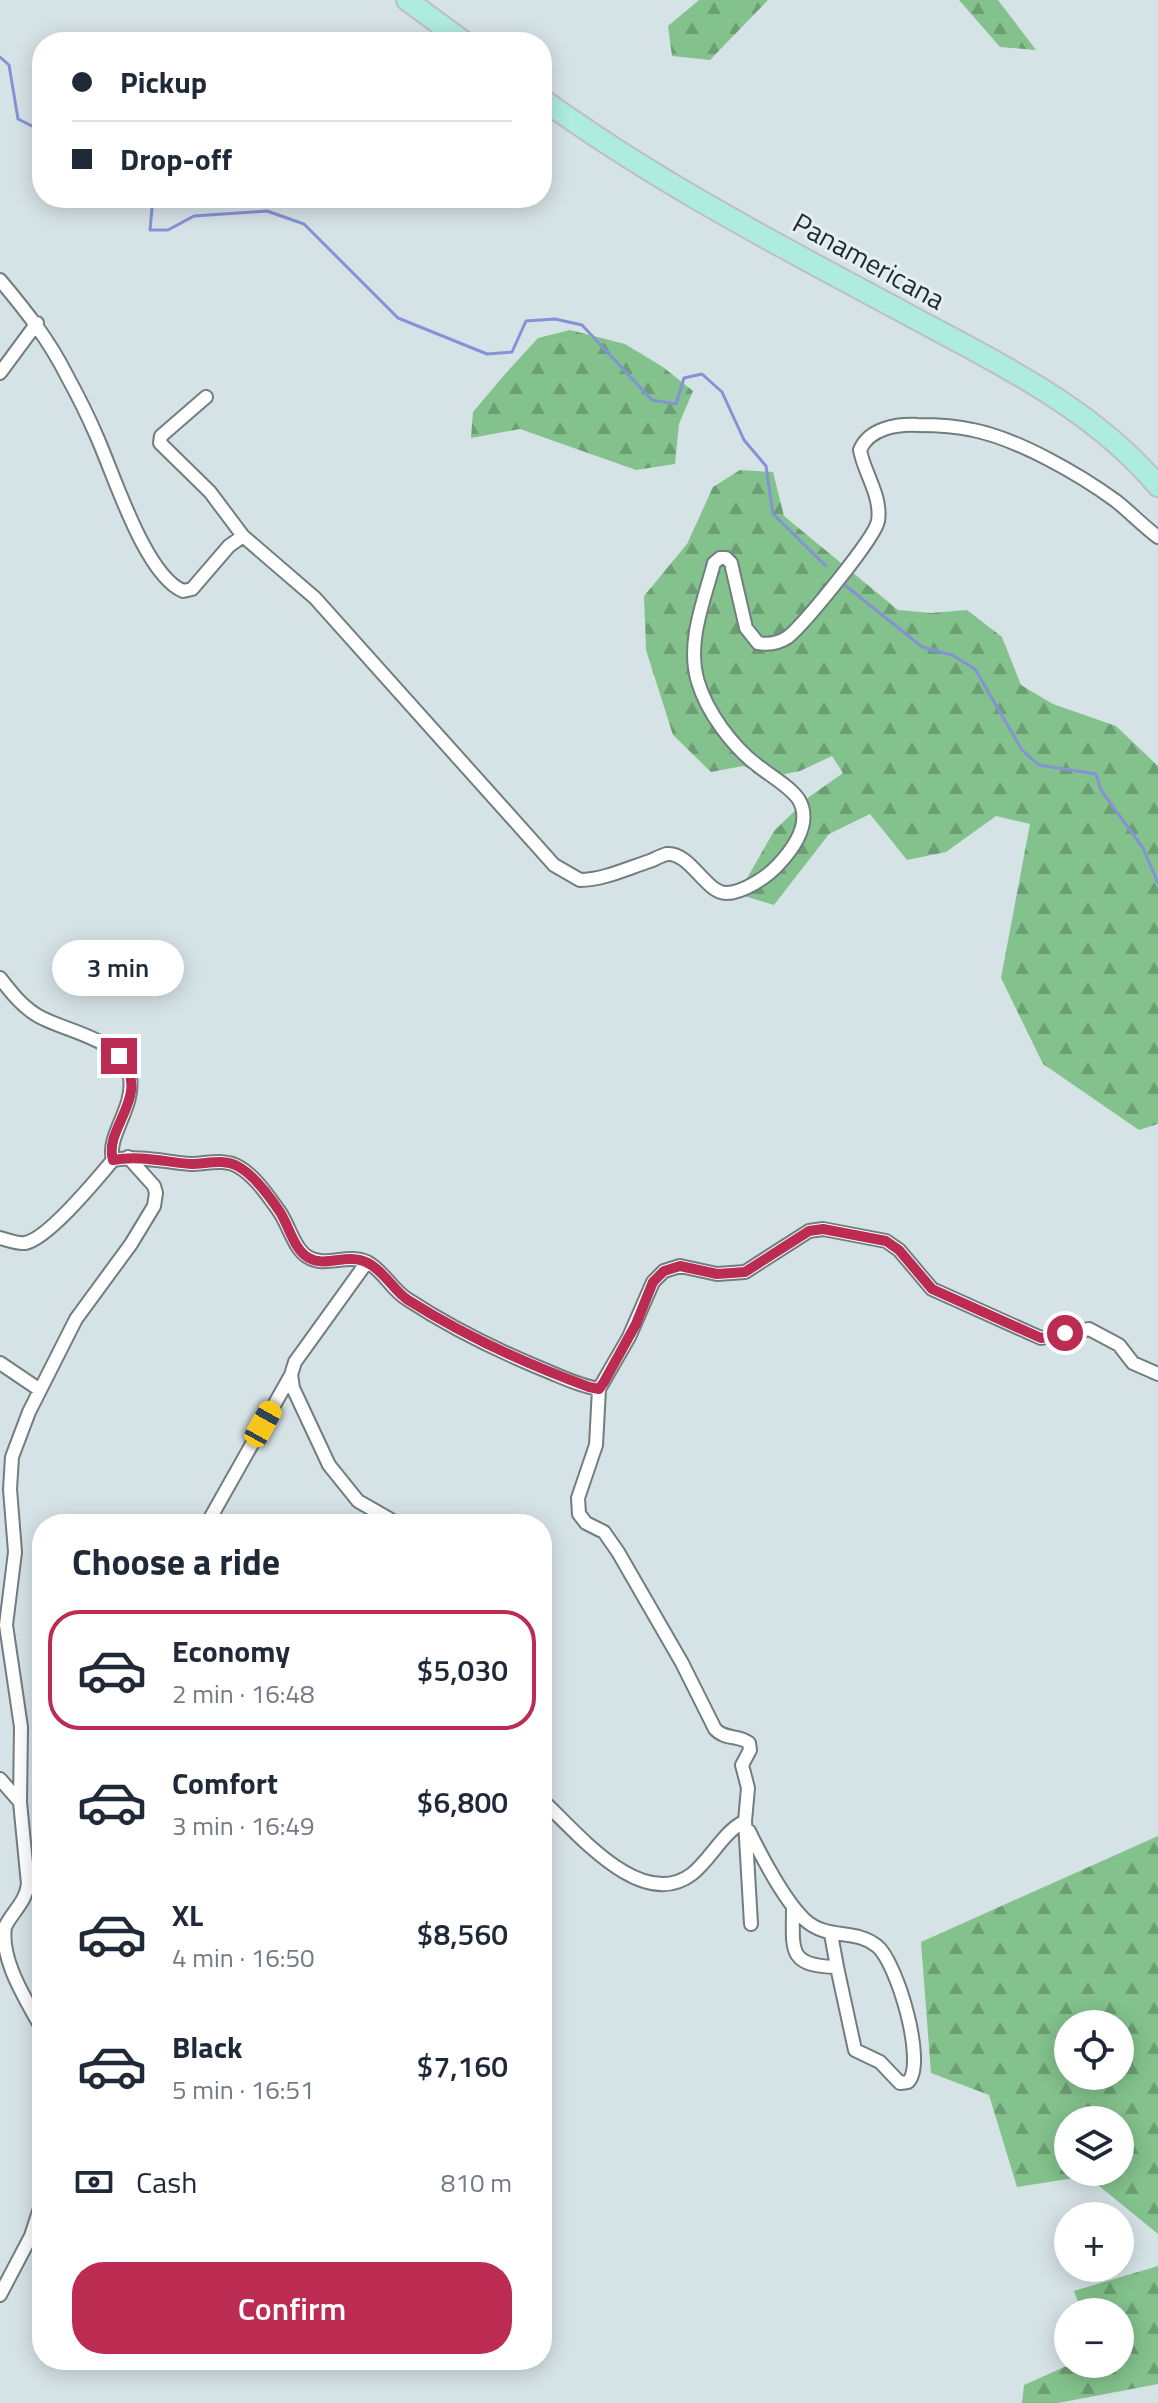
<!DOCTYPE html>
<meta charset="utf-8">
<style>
:root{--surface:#fff;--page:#f6f6f7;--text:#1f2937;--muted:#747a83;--line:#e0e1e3;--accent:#bb2b52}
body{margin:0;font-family:"Titillium Web",sans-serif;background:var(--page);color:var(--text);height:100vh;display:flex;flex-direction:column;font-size:30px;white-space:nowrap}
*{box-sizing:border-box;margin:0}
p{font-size:26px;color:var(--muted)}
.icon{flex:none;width:44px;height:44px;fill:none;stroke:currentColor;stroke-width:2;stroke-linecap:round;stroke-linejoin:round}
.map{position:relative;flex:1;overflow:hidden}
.panel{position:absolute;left:32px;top:1514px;width:520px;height:856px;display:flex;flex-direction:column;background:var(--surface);border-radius:32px;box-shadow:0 4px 20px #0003}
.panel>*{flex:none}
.hud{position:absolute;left:32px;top:32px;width:520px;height:176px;border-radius:32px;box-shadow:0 4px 20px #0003;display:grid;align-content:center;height:176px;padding:0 40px;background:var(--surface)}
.fabs{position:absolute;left:1054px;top:2010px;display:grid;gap:16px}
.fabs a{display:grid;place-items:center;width:80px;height:80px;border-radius:50%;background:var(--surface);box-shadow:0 4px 20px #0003;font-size:40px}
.end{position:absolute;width:36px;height:36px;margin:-18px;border:10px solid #bb2b52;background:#fff;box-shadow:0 0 0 4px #fff}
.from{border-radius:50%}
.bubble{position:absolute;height:56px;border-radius:28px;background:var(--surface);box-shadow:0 4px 20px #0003;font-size:26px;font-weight:600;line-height:56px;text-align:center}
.car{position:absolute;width:24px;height:48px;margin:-24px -12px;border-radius:10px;box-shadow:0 0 6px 2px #0007;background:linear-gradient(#f5c518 24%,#345 0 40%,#f5c518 0 76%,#345 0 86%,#f5c518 0)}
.hud b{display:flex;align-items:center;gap:28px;height:76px;font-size:30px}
.hud b+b{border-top:2px solid var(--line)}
.hud i{width:20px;height:20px;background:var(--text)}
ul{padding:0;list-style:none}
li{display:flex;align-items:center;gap:24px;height:120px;margin:0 16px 12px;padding:0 24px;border:4px solid transparent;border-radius:32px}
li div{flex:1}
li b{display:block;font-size:30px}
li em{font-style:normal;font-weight:600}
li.current{border-color:var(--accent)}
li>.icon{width:72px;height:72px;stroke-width:1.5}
h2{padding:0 40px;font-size:36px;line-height:96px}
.pay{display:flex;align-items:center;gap:20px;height:88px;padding:0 40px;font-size:30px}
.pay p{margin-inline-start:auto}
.primary-button{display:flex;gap:16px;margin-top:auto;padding:16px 40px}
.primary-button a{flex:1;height:92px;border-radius:32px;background:var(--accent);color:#fff;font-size:32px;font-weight:600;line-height:92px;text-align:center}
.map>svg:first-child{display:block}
</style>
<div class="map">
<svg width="1158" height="2403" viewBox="0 0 1158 2403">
<defs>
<pattern id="forest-firs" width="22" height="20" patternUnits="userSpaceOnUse" patternTransform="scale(2)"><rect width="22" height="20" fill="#83c28c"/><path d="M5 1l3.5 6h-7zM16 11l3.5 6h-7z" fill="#6b9e73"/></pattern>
</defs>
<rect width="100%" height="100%" fill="#d6e3e6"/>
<!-- forest -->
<path fill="url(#forest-firs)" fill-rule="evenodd" d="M 699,0 L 768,0 L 710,60 L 672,56 L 668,26 Z
M 959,0 L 998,0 L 1036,50 L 1000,47 Z
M 570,330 L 625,344 L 663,367 L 693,391 L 679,424 L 675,464 L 636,470 L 520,429 L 471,438 L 473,412 L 506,373 L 538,338 Z
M 740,470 L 773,472 L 784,516 L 898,610 L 931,613 L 967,610 L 1002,637 L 1021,685 L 1053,704 L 1116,726 L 1158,766 L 1158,1124 L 1139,1130 L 1043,1064 L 1001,978 L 1030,824 L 996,816 L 946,852 L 907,860 L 870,814 L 829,834 L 774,905 L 738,894 L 774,831 L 809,797 L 843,773 L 832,756 L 800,771 L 770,777 L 743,766 L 711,772 L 673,735 L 646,650 L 644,596 L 687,544 L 713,487 Z
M 1158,1836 L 1158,2234 L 1087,2176 L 1017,2187 L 989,2095 L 931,2073 L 921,1942 ZM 1120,2024 L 1120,2076 L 1068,2076 L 1068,2024 ZM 1120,2120 L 1120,2172 L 1068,2172 L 1068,2120 Z
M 1158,2266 L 1158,2384 L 1058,2403 L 1022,2403 L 1024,2385 L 1071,2364 L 1120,2364 L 1120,2312 L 1082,2312 L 1074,2291 Z"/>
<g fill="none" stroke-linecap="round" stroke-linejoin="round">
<!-- stream -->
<path stroke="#8592d5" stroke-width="3" d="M 0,57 L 9,65 L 18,119 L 42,131
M 153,198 L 150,230 L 168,230 L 194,216 L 267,211 L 304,224 L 398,318 L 487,354 L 512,352 L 526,321 L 555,319 L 582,325 L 652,400 L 676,404 L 684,378 L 702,374 L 722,392 L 744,440 L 766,466 L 773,514 L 826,566
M 846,586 L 922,647 L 952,655 L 975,669 L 1022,750 L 1039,765 L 1096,774 L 1101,790 L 1143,848 L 1158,883"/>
<!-- street casing -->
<g stroke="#727d80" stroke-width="16">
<path id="street" d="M 0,280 C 26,311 49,340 67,376 C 78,396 88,416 97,437 C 114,475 145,575 183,591 L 192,589 L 229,546 L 243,536
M 0,373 L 37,323
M 206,397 L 161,436 L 160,443 L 210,492 L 243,536 L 315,598 L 554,865 L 580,880 C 603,880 628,868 650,861 C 655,859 662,855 667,854 C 690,852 706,893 726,893 C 743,893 767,877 778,865 C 794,848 812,823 799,800 C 791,787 769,775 757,765 C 732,746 707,712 698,682 C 686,643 704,601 714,563 L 720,558 L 726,558 L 731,563 L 746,628 L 758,643 C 769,645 779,643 788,637 C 804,624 875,538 878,521 C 882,496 864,473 860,450 C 869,428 897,424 918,425 C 936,425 956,426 973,430 C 1018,439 1079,474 1116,501 C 1130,512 1143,526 1158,537
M 0,978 C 10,991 21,1005 35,1014 C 62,1032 123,1037 130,1077 C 135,1108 106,1136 113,1160 C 139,1155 165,1162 191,1164 C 206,1164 225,1158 239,1167 C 255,1176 269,1197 279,1211 C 289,1225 294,1249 308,1257 C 325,1268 347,1253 367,1262 C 384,1271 391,1289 407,1299 C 451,1328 498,1351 547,1371 C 564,1378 580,1386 599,1389 L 629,1337 L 653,1282 L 664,1271 L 680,1266 L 717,1274 L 745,1272 L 809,1231 L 823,1229 L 886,1241 L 899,1250 L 932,1289 L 1041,1338 L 1089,1329 L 1119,1345 L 1133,1363 L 1158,1374
M 0,1238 C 8,1240 17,1244 25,1243 C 48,1239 97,1179 113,1160
M 367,1262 L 295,1362 L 291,1375 L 293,1388 L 329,1465 L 358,1501 L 398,1524
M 0,1363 L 40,1390
M 599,1389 L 596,1445 L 578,1498 L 579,1514 L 586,1523 L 604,1532 L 618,1552 L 682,1663 L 715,1729 C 725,1740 739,1735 749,1743 L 750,1750 L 742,1765 L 748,1788 L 745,1821 L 751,1924
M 207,1524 L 291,1375
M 0,1779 L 20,1802
M 542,1800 C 575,1830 641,1913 692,1874 C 711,1859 723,1832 745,1821
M 749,1831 C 761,1856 785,1901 804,1919 C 827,1941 855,1928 877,1946 C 897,1962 927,2064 908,2082 L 900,2083 L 880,2062 L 855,2050 L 837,1967 C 787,1966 793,1950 793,1908
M 831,1934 L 837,1967
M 42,2029 C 27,2001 0,1961 5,1927 C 12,1912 26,1902 28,1884 L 20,1802 L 21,1727 L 6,1625 L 15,1552 L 10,1489 L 12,1457 L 29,1412 L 76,1319 L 131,1244 L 154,1206 L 156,1193 L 154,1186 L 128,1157
M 0,2295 L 31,2236 L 42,2202"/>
</g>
<!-- primary casing -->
<g stroke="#bebfbf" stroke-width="24">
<path id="primary" d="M 407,0 L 464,42
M 542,99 C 655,181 780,246 903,312 C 993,361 1091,406 1158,486"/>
</g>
<!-- street -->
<use href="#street" stroke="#fff" stroke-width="12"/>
<!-- primary -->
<use href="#primary" stroke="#afece0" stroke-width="20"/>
</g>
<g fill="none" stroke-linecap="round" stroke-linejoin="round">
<!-- route -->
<path stroke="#bb2b52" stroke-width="10" d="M 119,1056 C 154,1095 103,1127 113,1160 C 139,1155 165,1162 191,1164 C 207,1164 226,1158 239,1167 C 255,1176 270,1197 280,1212 C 289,1226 294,1250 309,1258 C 326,1268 347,1252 368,1263 C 385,1272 393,1290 408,1300 C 465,1336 526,1364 589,1387 L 599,1389 L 604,1382 L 636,1324 L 653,1282 L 664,1271 L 680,1266 L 717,1274 L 745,1272 L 809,1231 L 823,1229 L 886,1241 L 899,1250 L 932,1289 L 1041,1338 L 1065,1333"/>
</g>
<g text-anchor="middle" stroke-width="6" stroke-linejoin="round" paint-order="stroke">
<!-- street labels -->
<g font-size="28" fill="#252a2b" stroke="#e3f0f3">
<text transform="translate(869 261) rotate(29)" y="10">Panamericana</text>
</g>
</g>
</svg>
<div class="fabs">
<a><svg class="icon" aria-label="locate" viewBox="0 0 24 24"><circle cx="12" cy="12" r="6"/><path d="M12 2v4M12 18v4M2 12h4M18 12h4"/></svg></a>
<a><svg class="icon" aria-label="layers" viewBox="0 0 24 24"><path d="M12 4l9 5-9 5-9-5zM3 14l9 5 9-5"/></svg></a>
<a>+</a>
<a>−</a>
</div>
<i class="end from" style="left:1065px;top:1333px"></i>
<i class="end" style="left:119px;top:1056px"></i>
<div class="bubble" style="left:52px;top:940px;width:132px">3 min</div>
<i class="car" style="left:263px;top:1424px;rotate:29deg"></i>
<div class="hud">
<b><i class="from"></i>Pickup</b>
<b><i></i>Drop-off</b>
</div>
<section class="panel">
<h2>Choose a ride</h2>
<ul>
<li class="current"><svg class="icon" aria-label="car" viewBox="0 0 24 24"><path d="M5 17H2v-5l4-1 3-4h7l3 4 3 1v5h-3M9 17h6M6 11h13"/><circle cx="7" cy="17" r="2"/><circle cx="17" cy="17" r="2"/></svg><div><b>Economy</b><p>2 min · 16:48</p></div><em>$5,030</em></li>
<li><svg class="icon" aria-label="car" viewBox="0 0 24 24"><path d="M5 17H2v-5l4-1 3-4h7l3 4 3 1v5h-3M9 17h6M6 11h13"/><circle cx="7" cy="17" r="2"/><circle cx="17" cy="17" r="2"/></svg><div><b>Comfort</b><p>3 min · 16:49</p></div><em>$6,800</em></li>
<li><svg class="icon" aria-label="car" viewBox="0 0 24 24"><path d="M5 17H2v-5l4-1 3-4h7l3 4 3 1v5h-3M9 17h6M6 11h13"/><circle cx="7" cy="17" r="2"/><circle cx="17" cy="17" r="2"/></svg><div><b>XL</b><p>4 min · 16:50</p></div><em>$8,560</em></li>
<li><svg class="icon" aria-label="car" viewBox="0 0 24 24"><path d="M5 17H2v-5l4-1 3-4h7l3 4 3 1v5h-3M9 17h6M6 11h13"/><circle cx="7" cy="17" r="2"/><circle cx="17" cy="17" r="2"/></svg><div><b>Black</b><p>5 min · 16:51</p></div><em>$7,160</em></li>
</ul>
<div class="pay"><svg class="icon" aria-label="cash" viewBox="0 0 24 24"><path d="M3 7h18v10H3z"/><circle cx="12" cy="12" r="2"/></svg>Cash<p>810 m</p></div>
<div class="primary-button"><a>Confirm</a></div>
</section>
</div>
